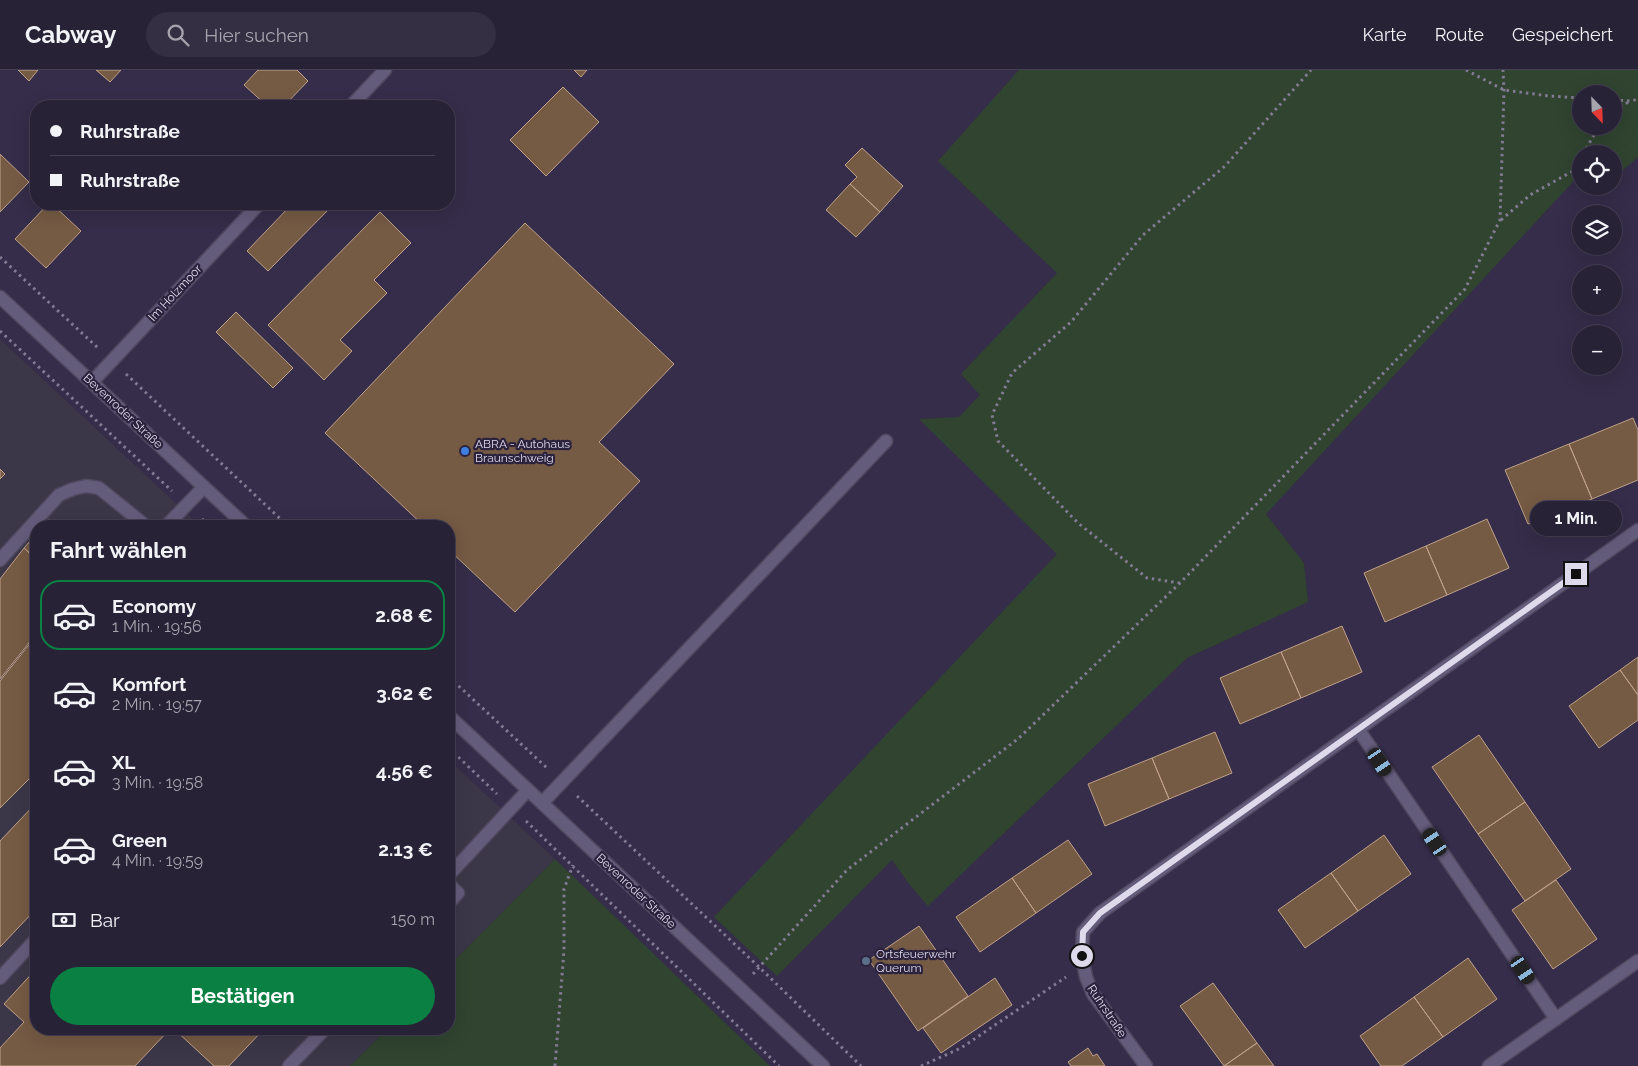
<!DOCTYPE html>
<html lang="de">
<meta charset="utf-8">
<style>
:root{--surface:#282237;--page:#342f42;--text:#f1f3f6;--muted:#a5a4ad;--line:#443f52;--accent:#0b8043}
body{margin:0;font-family:Raleway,sans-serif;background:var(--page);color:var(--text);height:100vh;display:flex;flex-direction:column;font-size:19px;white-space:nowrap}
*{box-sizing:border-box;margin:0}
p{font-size:16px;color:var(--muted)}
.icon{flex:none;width:28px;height:28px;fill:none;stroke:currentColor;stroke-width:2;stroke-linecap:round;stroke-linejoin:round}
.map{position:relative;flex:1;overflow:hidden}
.panel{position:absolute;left:30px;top:450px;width:425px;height:515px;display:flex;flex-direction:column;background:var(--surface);border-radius:20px;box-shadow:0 5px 20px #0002,0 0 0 1px var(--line)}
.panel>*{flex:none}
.hud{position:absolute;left:30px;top:30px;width:425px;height:110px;border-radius:20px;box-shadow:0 5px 20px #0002,0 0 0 1px var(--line);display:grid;align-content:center;height:110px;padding:0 20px;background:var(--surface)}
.needle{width:32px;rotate:157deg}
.buttons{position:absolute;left:1572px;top:15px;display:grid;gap:10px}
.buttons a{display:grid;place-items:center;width:50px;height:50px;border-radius:50%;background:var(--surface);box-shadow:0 5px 20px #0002,0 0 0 1px var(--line);font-size:25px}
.end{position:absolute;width:22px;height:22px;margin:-11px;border:6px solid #ded9eb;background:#111;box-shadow:0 0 0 2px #111}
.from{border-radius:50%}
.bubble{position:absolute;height:35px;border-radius:18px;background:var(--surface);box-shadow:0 5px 20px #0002,0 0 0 1px var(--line);font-size:16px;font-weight:700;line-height:35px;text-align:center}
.car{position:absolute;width:15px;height:30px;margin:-15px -8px;border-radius:6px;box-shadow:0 0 4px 1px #0007;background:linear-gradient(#222 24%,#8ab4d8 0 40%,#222 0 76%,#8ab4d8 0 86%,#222 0)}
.hud b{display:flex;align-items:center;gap:18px;height:48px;font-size:19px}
.hud b+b{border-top:1px solid var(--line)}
.hud i{width:12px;height:12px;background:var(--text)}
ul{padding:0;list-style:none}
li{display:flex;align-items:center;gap:15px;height:70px;margin:0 10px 8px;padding:0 10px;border:2px solid transparent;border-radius:20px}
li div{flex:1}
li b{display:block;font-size:19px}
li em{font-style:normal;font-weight:700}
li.selected{border-color:var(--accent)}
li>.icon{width:45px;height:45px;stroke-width:1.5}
h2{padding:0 20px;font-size:22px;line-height:60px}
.pay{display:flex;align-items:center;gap:12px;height:55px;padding:0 20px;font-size:19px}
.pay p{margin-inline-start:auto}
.action{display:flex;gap:10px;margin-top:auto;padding:10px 20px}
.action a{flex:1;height:58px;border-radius:30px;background:var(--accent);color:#fff;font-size:20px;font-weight:700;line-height:58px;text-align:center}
header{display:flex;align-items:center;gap:30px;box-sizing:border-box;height:70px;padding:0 25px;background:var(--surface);border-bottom:1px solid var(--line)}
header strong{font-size:24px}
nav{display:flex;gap:28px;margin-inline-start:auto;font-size:18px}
.search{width:350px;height:45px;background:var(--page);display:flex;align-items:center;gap:12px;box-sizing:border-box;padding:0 18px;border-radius:28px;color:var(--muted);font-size:19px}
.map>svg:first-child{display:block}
</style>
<header>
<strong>Cabway</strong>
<div class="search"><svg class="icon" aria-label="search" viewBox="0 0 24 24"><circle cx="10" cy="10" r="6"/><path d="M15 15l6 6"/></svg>Hier suchen</div>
<nav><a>Karte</a><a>Route</a><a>Gespeichert</a></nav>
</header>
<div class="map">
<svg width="1638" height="996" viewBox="0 0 1638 996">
<rect width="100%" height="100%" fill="#352d49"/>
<!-- industrial -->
<path fill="#3b3748" d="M 0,269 L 200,456 L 36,456 L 36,959 L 387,959 L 350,996 L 0,996 Z
M 449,690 L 555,789 L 449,896 Z"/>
<!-- green -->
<path fill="#304430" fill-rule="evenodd" d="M 1019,0 L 1638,0 L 1638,87 L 1614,108 L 1614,84 L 1581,84 L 1581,103 L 1266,444 L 1304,493 L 1308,532 L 1187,588 L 928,836 L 909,814 L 892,790 L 777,906 L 714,847 L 1057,484 L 919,349 L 959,347 L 980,325 L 961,304 L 1057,203 L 938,91 ZM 1581,24 L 1614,24 L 1614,56 L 1581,56 Z
M 555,789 L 770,996 L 350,996 L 387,959 L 449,959 L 449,896 Z"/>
<!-- building -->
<path fill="#755a44" stroke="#c0a189" d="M 18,0 L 38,0 L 29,11 Z
M 96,0 L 121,0 L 110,12 Z
M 258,0 L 297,0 L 308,11 L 284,36 L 267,36 L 244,15 Z
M 574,0 L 587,0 L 581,7 Z
M 563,17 L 599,52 L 546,106 L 510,70 Z
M 862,78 L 903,116 L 880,142 L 850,114 L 857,107 L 845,95 Z
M 0,84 L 29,112 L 0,142 Z
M 850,114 L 880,142 L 856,167 L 826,140 Z
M 48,134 L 52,134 L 81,161 L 46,198 L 15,169 Z
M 292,134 L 334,134 L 268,201 L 247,181 Z
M 380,142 L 411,173 L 374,210 L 387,223 L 340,270 L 352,281 L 324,310 L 268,255 Z
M 525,153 L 674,294 L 599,372 L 640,411 L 515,542 L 449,480 L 449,456 L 424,456 L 325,363 Z
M 236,242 L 293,298 L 273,318 L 216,262 Z
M 1633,348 L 1638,360 L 1638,410 L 1592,429 L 1569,374 Z
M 1569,374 L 1592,429 L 1528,454 L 1505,400 Z
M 0,399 L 5,404 L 0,409 Z
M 49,449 L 57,456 L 43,456 Z
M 1487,449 L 1509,498 L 1447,525 L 1426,476 Z
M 36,464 L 36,489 L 24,478 Z
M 1426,476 L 1447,525 L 1385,552 L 1364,503 Z
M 24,478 L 36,489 L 36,564 L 0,609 L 0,509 Z
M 1342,556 L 1362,602 L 1301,628 L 1281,582 Z
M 36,566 L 36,702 L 0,738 L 0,611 Z
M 1281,582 L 1301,628 L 1240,654 L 1220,608 Z
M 1638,587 L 1638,625 L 1620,600 Z
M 1620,600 L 1638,625 L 1638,650 L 1599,678 L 1569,636 Z
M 1215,662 L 1232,703 L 1169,729 L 1152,688 Z
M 1479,665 L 1525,732 L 1478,764 L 1432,697 Z
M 1152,688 L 1169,729 L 1105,756 L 1088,714 Z
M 1525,732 L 1571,799 L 1525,831 L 1478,764 Z
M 36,733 L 36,839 L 0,877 L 0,771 Z
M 1384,765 L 1411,804 L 1358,841 L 1331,803 Z
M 1068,770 L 1092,804 L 1036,843 L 1012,808 Z
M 1331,803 L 1358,841 L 1305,878 L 1278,840 Z
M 1012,808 L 1036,843 L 980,882 L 956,847 Z
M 1556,810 L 1597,869 L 1553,899 L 1512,840 Z
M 919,856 L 968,926 L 918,961 L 869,890 Z
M 1468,888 L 1497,929 L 1443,967 L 1414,927 Z
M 36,899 L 36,959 L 170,959 L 135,996 L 0,996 L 0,978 L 24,952 L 4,934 Z
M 995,908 L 1012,935 L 941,983 L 923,958 Z
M 1213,913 L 1257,973 L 1224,996 L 1180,936 Z
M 1414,927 L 1443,967 L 1402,996 L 1381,996 L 1360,966 Z
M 174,959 L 264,959 L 229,996 L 214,996 Z
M 1257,973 L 1274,996 L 1224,996 Z
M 1088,978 L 1093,986 L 1097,984 L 1105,996 L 1071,996 L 1068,992 Z"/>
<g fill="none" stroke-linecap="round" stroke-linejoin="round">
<!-- lane casing -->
<g stroke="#4f485f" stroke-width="15">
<path id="lane" d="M 166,456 L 204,417
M 0,490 L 59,425 L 73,419 L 86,416 L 99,418 L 146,456
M 542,733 L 886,371
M 449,805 L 528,720
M 449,814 L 458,823 L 449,833
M 0,908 L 36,869
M 289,996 L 325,959
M 1489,996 L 1638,891"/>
</g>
<!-- street casing -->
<g stroke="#4f485f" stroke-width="15">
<path id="street" d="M 351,36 L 385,0
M 92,312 L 259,134
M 1358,659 L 1556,949
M 1146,996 L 1093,924 L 1086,907 L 1082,886 L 1083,862 L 1100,843 L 1638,460"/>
</g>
<!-- secondary casing -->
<g stroke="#4f485f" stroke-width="15">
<path id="secondary" d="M 0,227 L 246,456
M 449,646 L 823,996"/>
</g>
<!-- path -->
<path stroke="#827b93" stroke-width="3" stroke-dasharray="2.5 4" stroke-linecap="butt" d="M 1466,0 L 1504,20 L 1549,26 L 1581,28
M 1614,30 L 1631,31 L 1638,29
M 1614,39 L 1629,32
M 1583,84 L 1599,56
M 1501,150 L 1530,125 L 1573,101 L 1581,86
M 0,187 L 98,278
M 0,261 L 172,421
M 126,304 L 288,456
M 202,449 L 210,456
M 1180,513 L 1147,508 L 1078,453 L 998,371 L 992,345 L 1012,303 L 1071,252 L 1143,165 L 1225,96 L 1311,0
M 449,607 L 547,698
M 449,678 L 497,724
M 577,726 L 759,897 L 861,996
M 526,751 L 779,996
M 753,904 L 847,800 L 1019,668 L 1180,513 L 1465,219 L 1500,150 L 1504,20 L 1503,0
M 555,996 L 564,880 L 564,819 L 573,795
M 921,996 L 961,978 L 1066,907"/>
<!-- lane -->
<use href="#lane" stroke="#645c7b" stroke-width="12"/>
<!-- street -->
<use href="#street" stroke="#645c7b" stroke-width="12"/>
<!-- secondary -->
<use href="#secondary" stroke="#645c7b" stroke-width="12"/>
</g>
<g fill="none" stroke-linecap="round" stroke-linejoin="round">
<!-- route -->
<path stroke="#ded9eb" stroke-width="6" d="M 1082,886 L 1083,862 L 1100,843 L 1576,504"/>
</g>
<!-- markers -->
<circle fill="#3f7fe0" stroke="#2b233e" stroke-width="2" cx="465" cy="381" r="5"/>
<circle fill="#5c6f8a" stroke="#2b233e" stroke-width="2" cx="866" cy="891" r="5"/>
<g text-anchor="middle" stroke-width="4.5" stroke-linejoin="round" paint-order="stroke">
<!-- street labels -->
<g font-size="12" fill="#ded9eb" stroke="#2b233e">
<text transform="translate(175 223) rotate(-47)" y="4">Im Holzmoor</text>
<text transform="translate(123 341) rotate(43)" y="4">Bevenroder Straße</text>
<text transform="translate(636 821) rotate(43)" y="4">Bevenroder Straße</text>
<text transform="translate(1107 941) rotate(56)" y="4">Ruhrstraße</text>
</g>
<!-- poi labels -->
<g font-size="12" fill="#ded9eb" stroke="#2b233e" text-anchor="start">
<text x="475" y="378">ABRA - Autohaus<tspan x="475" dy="14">Braunschweig</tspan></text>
<text x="876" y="888">Ortsfeuerwehr<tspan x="876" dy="14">Querum</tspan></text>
</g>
</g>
</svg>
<div class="buttons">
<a><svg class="needle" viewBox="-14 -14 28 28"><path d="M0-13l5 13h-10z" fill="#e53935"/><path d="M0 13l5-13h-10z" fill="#a5a4ad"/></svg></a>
<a><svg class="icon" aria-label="locate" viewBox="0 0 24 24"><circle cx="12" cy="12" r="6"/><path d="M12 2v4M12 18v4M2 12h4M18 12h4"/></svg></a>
<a><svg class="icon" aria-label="layers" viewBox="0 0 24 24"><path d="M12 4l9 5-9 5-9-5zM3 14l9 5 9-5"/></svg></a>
<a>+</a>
<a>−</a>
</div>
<i class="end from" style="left:1082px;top:886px"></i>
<i class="end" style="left:1576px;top:504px"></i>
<div class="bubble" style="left:1530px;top:431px;width:92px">1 Min.</div>
<i class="car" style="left:1380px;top:692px;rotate:146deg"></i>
<i class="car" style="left:1435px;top:772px;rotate:326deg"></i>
<i class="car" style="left:1523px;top:900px;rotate:146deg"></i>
<div class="hud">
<b><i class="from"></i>Ruhrstraße</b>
<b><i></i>Ruhrstraße</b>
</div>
<section class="panel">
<h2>Fahrt wählen</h2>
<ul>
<li class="selected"><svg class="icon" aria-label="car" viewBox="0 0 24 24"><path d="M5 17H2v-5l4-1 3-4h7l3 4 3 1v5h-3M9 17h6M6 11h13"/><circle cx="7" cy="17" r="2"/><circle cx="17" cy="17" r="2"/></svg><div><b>Economy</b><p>1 Min. · 19:56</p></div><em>2.68 €</em></li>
<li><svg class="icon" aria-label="car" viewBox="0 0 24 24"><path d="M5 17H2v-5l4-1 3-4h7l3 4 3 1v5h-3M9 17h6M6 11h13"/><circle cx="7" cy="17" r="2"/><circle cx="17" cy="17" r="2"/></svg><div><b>Komfort</b><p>2 Min. · 19:57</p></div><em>3.62 €</em></li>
<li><svg class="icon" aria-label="car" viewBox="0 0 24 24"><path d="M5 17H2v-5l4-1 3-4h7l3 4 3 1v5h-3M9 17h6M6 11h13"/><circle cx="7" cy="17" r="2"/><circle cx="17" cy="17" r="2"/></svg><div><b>XL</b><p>3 Min. · 19:58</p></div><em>4.56 €</em></li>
<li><svg class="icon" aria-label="car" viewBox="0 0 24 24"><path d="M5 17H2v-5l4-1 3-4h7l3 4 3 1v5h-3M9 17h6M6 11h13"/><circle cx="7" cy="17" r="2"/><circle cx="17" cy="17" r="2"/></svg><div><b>Green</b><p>4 Min. · 19:59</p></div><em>2.13 €</em></li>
</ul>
<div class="pay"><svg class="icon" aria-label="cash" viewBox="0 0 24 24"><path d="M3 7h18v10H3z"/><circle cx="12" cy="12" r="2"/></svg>Bar<p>150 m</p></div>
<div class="action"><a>Bestätigen</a></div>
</section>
</div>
